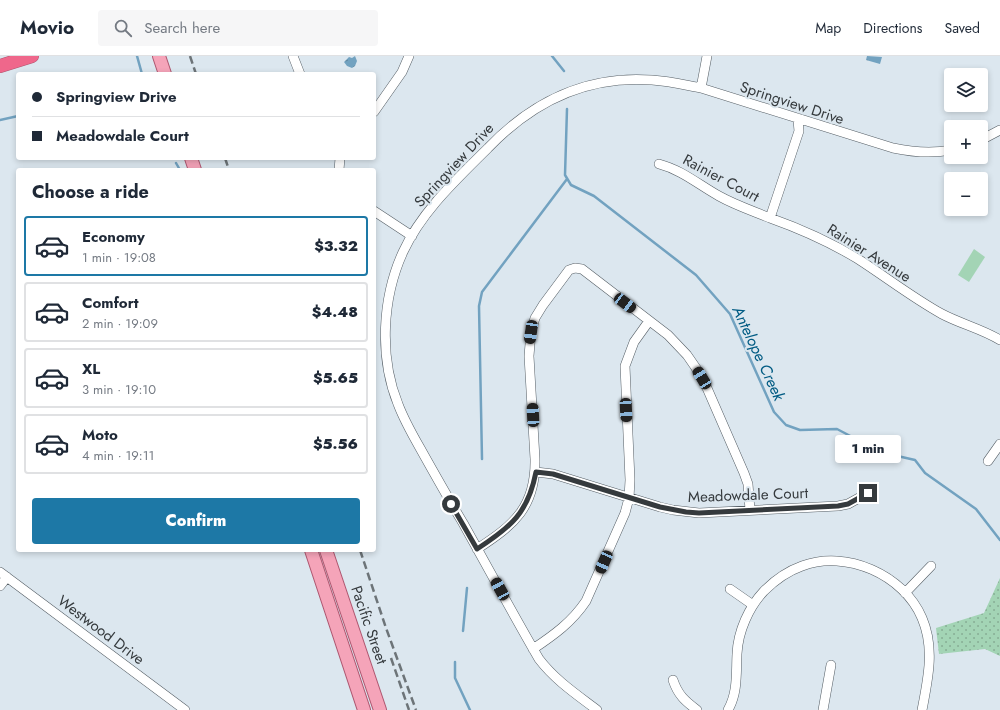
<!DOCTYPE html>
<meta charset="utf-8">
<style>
:root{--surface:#fff;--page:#f6f6f7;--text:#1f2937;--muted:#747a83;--line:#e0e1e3;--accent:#1d78a6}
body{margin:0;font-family:Jost,sans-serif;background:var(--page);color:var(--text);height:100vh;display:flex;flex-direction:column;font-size:15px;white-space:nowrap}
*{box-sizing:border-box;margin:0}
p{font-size:13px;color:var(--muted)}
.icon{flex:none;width:22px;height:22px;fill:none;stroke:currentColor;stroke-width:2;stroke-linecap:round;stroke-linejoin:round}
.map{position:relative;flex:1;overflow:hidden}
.drawer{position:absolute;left:16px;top:112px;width:360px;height:384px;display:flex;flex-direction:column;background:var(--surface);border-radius:4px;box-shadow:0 2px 6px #0003}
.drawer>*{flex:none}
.hud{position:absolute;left:16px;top:16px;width:360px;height:88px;border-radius:4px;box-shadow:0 2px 6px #0003;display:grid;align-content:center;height:88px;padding:0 16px;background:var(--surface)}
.fabs{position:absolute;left:944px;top:12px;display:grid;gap:8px}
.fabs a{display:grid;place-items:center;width:44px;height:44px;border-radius:4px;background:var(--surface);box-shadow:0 2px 6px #0003;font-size:20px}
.end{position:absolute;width:18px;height:18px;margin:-9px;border:5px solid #353a3d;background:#fff;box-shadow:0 0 0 2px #fff}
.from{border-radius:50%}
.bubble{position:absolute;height:28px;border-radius:4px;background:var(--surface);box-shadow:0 2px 6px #0003;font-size:13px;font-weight:800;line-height:28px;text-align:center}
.car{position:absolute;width:12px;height:24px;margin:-12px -6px;border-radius:5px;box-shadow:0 0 3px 1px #0007;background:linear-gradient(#222 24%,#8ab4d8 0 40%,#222 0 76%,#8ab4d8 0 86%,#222 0)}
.hud b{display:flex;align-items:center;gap:14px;height:38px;font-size:15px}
.hud b+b{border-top:1px solid var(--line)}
.hud i{width:10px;height:10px;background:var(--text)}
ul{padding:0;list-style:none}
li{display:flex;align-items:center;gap:12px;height:60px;margin:0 8px 6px;padding:0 8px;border:2px solid var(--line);border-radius:4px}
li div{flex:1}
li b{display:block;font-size:15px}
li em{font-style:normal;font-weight:800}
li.active{border-color:var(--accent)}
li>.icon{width:36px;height:36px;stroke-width:1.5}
h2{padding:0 16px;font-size:18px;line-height:48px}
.action{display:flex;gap:8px;margin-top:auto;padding:8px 16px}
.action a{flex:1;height:46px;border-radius:4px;background:var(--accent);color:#fff;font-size:16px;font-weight:800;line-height:46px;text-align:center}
header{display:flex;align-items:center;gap:24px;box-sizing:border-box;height:56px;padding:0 20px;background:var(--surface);border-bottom:1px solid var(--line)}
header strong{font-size:19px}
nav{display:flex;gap:22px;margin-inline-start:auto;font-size:14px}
.search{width:280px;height:36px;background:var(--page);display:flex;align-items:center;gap:10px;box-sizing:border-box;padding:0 14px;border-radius:4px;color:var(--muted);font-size:15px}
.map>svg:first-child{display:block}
</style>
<header>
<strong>Movio</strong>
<div class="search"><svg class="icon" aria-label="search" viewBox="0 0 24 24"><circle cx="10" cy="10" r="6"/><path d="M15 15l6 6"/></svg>Search here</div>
<nav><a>Map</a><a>Directions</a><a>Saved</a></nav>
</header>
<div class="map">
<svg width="1000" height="654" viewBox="0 0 1000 654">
<defs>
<pattern id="park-dots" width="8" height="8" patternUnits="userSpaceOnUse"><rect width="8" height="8" fill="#a3d4b5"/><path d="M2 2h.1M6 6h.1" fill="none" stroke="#86ad94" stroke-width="1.8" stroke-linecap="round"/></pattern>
<pattern id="water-ripples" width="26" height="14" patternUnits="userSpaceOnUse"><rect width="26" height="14" fill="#72a2c0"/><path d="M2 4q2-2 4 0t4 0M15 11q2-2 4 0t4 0" fill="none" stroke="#5e859d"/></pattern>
</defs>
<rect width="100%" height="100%" fill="#dce7ef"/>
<!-- park -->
<path fill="url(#park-dots)" d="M 1000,522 L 1000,600 L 985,593 L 939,598 L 936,572 L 984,557 Z"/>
<!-- pitch -->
<path fill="#a3d4b5" d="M 974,193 L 985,201 L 969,226 L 958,219 Z"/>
<!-- water -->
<path fill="url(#water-ripples)" d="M 355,0 L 357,5 L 355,10 L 352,12 L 347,10 L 344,6 L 349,1 L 352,2 Z
M 867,0 L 882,1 L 880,8 L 866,4 Z"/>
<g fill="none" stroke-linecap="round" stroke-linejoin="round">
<!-- stream -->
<path stroke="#72a2c0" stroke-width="2.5" d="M 137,0 L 142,18
M 552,0 L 564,15
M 567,53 L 565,119 L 571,129 L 594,140 L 696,219 L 730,258 L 774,356 L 786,369 L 800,374 L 837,373 L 875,393 L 893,399 L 915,404 L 925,417 L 976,453 L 1000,484
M 0,64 L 18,60
M 176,107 L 180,114
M 482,403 L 479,250 L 482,236 L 567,123
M 463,575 L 467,532
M 455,606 L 455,622 L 470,654"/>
<!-- minor casing -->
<g stroke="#555e65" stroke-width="10">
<path id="minor" d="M 293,0 L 300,18
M 701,32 L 707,0
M 374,56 L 402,16 L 409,0
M 798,64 L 799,75 L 770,162 C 801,173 830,186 858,203 C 886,221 913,242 942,258 C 961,268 982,273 1000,284
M 981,84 L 1000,74
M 659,108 C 682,114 699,129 719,140 C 735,149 753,155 770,162
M 339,114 L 340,102
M 374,155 L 412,180
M 988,405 L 1000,388
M 536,416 L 553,418 L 660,451 L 673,454 L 699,457 L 838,450 L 848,448 L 868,437
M 477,493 C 514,469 536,451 535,403 L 529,300 L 531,276 L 535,262 L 543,249 L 569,214 L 575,212 L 582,213 L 668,279 L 687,299 L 696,312 L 707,332 L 744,417 L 748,428 L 750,454
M 0,516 L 185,654
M 0,530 L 7,521
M 730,533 L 753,549
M 905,537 L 931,510
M 533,593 C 554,579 572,566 586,545 L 625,457 L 629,442 L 630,424 L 625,310 L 634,286 L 649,265
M 673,624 C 678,639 685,645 697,654
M 597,654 C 576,638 555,624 539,603 C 513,558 488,512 463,467 C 448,442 434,417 420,392 C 412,378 404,364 398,348 C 379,301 382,242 403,196 C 422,155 456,124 488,92 C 532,46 587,19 652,24 C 669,25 685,29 701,32 L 893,92 C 912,96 931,98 951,94
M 728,654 C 738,636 736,618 737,598 C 738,575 749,551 764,535 C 774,525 788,515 802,510 C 846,493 904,519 922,562 C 935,592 928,623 922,654
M 823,654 L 831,609"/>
</g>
<!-- major casing -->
<g stroke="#ae5770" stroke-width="14">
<path id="major" d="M 159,0 L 165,18
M 191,102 L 195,114
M 311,494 L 364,654
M 326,494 L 380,654"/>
</g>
<!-- highway casing -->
<g stroke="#ae5770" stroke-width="14">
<path id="highway" d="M 0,10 L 32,0"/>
</g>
<!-- minor -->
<use href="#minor" stroke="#fff" stroke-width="9"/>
<!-- major -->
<use href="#major" stroke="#f5a4b9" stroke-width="12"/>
<!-- highway -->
<use href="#highway" stroke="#ef678b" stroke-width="13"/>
<!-- rail -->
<path stroke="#6d7478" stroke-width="2.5" stroke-dasharray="8 4" stroke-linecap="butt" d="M 190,0 L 196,18
M 225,102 L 229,114
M 360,494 L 386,572 L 416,654
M 391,602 L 409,654"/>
</g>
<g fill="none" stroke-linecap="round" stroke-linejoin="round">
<!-- route -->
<path stroke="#353a3d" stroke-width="5" d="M 451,448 L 477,493 C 511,471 528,457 536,416 L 553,418 L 660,451 L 686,456 L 699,457 L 838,450 L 848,448 L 868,437"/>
</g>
<g text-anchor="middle" stroke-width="4" stroke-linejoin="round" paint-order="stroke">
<!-- street labels -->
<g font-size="15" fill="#353a3d" stroke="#dce7ef">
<text transform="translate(792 47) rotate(18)" y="5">Springview Drive</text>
<text transform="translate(454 109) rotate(-47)" y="5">Springview Drive</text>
<text transform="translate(721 122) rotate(28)" y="5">Rainier Court</text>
<text transform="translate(869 197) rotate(32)" y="5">Rainier Avenue</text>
<text transform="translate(748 439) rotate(-2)" y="5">Meadowdale Court</text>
<text transform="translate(369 569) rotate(71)" y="5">Pacific Street</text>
<text transform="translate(101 574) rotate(37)" y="5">Westwood Drive</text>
</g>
<!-- water labels -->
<g font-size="16" font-style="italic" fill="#005b83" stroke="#dce7ef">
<text transform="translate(759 297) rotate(65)" y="6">Antelope Creek</text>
</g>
</g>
</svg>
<div class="fabs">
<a><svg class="icon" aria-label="layers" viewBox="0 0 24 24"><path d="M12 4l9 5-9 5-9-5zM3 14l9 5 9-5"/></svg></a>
<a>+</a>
<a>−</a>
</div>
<i class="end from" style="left:451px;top:448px"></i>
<i class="end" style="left:868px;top:437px"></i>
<div class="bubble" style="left:835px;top:379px;width:66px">1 min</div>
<i class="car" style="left:625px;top:247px;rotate:127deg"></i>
<i class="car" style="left:531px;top:276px;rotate:188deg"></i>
<i class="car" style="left:702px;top:322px;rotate:329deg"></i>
<i class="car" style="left:626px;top:354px;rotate:177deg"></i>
<i class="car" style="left:533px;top:359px;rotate:357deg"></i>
<i class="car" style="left:604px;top:506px;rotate:204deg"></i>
<i class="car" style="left:500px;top:533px;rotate:331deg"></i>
<div class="hud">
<b><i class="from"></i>Springview Drive</b>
<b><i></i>Meadowdale Court</b>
</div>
<section class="drawer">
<h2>Choose a ride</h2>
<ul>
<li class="active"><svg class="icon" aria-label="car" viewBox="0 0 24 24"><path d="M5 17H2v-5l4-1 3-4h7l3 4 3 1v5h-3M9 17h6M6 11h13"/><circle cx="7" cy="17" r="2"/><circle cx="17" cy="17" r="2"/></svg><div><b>Economy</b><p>1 min · 19:08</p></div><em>$3.32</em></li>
<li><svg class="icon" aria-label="car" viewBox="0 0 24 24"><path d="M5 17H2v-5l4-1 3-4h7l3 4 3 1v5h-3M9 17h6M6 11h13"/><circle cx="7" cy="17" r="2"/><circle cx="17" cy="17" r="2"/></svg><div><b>Comfort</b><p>2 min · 19:09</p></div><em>$4.48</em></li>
<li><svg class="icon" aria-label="car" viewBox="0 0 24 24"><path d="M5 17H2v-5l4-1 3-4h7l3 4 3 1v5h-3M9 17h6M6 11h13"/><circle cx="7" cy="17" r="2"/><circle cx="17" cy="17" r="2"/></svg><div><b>XL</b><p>3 min · 19:10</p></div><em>$5.65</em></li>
<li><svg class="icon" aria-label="car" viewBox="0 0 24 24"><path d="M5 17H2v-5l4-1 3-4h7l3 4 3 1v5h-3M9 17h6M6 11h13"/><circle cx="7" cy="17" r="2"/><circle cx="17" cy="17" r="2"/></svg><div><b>Moto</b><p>4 min · 19:11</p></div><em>$5.56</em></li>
</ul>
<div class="action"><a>Confirm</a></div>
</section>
</div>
